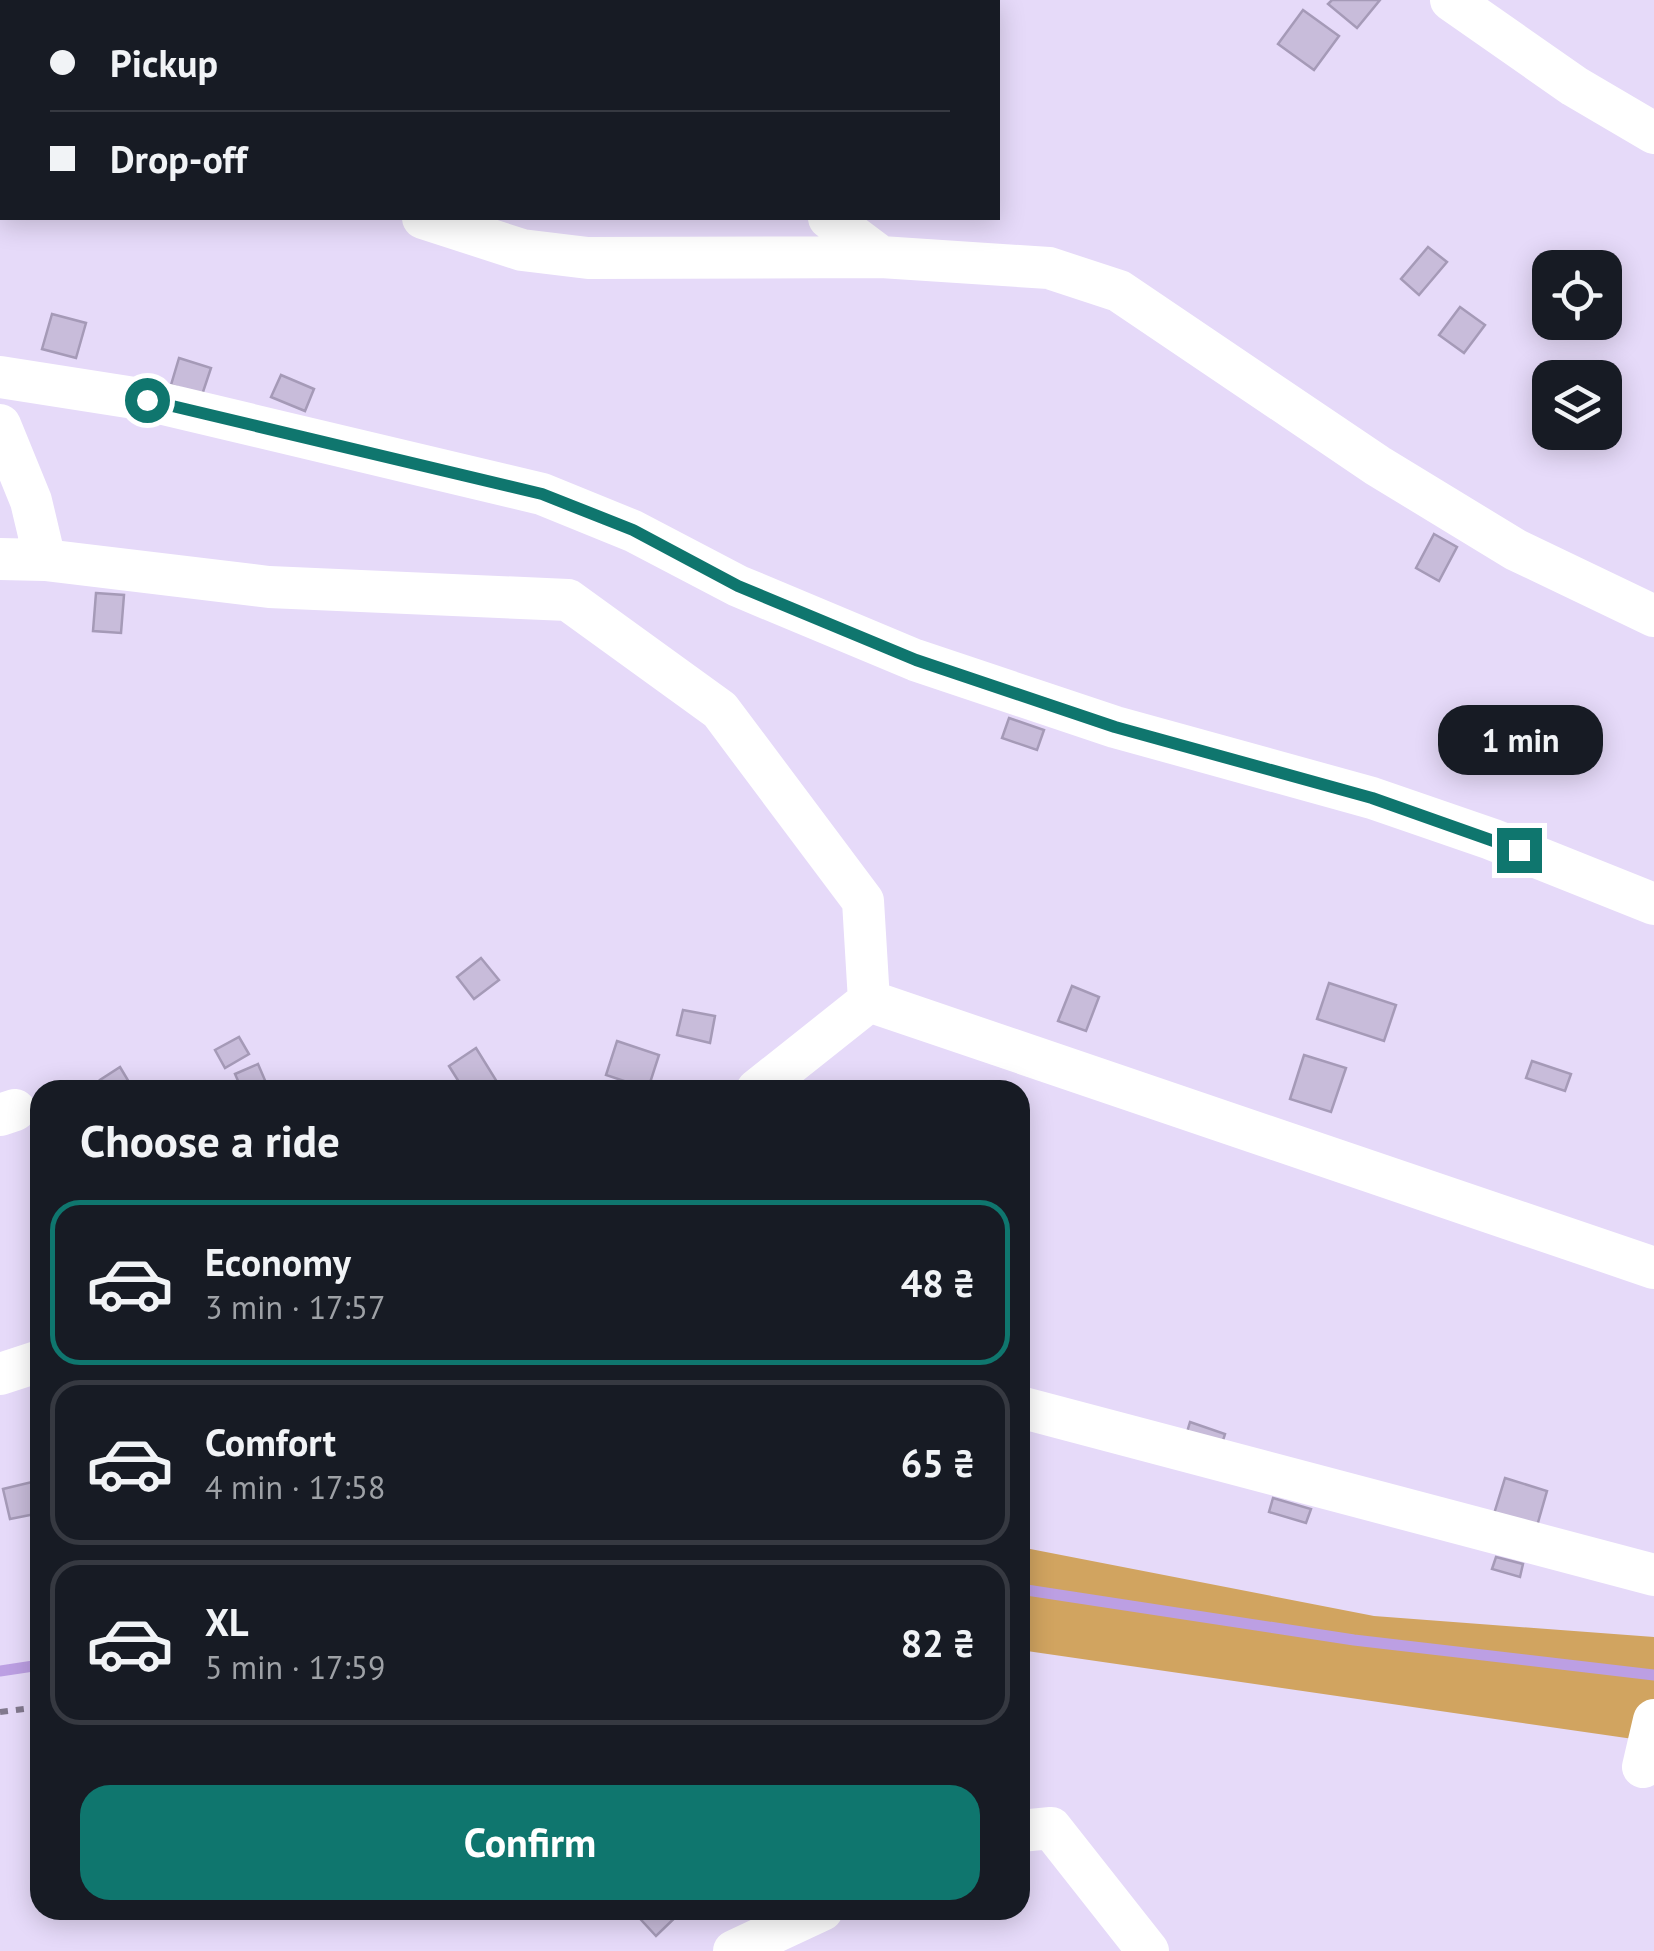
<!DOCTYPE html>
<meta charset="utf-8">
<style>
:root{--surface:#171b24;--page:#242831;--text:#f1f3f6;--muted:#9ea1a6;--line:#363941;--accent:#0f766e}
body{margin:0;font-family:"PT Sans",sans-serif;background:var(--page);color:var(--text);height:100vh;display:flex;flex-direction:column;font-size:38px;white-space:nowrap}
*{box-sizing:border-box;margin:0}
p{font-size:32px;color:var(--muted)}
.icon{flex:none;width:55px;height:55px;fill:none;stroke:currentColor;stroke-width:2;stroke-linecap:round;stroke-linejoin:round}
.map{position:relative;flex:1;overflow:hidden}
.side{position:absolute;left:30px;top:1080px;width:1000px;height:840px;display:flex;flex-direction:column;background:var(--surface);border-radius:30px;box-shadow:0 5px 25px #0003}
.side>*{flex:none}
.banner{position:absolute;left:0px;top:0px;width:1000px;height:220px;box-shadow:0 5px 25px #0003;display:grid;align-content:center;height:220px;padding:0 50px;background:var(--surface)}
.tools{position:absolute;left:1532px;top:250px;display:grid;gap:20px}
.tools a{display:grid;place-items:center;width:90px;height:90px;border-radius:20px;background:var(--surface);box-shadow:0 5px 25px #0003;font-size:50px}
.end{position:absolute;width:45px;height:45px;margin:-22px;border:12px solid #0f766e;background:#fff;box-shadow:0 0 0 5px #fff}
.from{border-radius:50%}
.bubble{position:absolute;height:70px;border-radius:30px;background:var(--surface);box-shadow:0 5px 25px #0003;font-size:32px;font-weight:600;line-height:70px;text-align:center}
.banner b{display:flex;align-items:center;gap:35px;height:95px;font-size:38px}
.banner b+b{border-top:2px solid var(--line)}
.banner i{width:25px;height:25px;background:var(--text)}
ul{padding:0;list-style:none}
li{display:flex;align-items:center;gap:30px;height:165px;margin:0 20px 15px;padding:0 30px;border:5px solid var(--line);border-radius:30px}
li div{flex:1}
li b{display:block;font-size:38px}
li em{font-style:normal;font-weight:600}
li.selected{border-color:var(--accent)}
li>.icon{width:90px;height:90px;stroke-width:1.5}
h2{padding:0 50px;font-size:45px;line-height:120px}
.cta{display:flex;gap:20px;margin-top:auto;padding:20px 50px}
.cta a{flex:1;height:115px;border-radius:30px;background:var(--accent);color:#fff;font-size:40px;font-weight:600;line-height:115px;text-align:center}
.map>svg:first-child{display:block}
</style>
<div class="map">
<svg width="1654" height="1951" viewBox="0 0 1654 1951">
<rect width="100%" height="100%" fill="#e6daf9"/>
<!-- forest -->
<path fill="#d1a460" d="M 1020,1547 L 1374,1616 L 1654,1637 L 1654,1742 L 1020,1650 Z"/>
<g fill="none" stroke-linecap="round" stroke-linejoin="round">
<!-- stream -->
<path stroke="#bc9fe3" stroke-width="11" d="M 1020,1589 L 1354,1640 L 1654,1675
M 0,1671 L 40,1665"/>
</g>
<!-- building -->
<path fill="#c8bcda" stroke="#a59ab7" stroke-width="2.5" d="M 1332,0 L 1380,0 L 1357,28 L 1328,4 Z
M 1303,10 L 1339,36 L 1314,70 L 1278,44 Z
M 1428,247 L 1447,262 L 1419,295 L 1401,279 Z
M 1460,307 L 1485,325 L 1464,353 L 1439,335 Z
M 52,314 L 86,323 L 76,358 L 42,349 Z
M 179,358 L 211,368 L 202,395 L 171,385 Z
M 281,375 L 314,389 L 305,411 L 271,397 Z
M 1434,534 L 1457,547 L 1439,581 L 1416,568 Z
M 96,593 L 124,595 L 121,633 L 93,631 Z
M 1009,718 L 1044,730 L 1037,750 L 1002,738 Z
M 481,958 L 499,980 L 474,999 L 457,977 Z
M 1329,983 L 1396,1005 L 1384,1041 L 1317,1019 Z
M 1072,986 L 1099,997 L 1086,1031 L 1058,1021 Z
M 683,1010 L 715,1016 L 710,1043 L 677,1035 Z
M 239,1037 L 249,1054 L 225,1068 L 215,1050 Z
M 617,1041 L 659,1055 L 648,1089 L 606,1075 Z
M 476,1048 L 499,1085 L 491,1090 L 464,1090 L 449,1066 Z
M 1304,1055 L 1346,1068 L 1331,1112 L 1290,1099 Z
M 1532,1061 L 1571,1074 L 1565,1091 L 1526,1078 Z
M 258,1064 L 267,1085 L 242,1090 L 235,1074 Z
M 120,1067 L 129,1082 L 106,1090 L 100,1080 Z
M 1190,1422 L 1225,1434 L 1220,1450 L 1185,1439 Z
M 1505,1478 L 1547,1491 L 1537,1526 L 1494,1514 Z
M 32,1482 L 40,1513 L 10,1519 L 3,1489 Z
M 1273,1498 L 1311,1509 L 1306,1523 L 1269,1512 Z
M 1496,1557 L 1523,1564 L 1520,1577 L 1492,1569 Z
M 632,1910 L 681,1910 L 682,1911 L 656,1936 Z"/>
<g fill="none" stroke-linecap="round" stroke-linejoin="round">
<!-- path -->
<path stroke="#82798e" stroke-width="6" stroke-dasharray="8 8" stroke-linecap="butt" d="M 0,1712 L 40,1707"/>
<!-- minor -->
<path stroke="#fff" stroke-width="42" d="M 505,0 L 510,2
M 1451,0 L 1574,86 L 1654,133
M 0,22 L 2,23
M 423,218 L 522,250 L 588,258 L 881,257 L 1049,268 L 1119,291 L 1378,466 L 1516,550 L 1654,616
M 829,218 L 881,257
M 0,377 L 147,400 L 542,494 L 633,531 L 738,586 L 915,660 L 1115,727 L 1372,798 L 1491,839 L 1654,904
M 0,425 L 31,501 L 45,560
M 0,559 L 45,560 L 269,587 L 568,600 L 720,710 L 863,901 L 869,1001
M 869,1001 L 1654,1268
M 757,1090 L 869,1001
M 0,1115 L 15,1110
M 0,1374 L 40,1361
M 1020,1407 L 1654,1575
M 1643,1767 L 1654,1720
M 1020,1831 L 1051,1828 L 1148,1951
M 734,1951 L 822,1910"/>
</g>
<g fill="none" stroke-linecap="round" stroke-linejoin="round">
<!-- route -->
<path stroke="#0f766e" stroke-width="12" d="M 147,400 L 542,494 L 633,530 L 738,586 L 916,660 L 1115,727 L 1372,798 L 1519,850"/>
</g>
</svg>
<div class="tools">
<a><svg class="icon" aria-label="locate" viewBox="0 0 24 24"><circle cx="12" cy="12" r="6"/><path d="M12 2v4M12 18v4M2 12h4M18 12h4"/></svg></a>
<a><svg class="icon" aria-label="layers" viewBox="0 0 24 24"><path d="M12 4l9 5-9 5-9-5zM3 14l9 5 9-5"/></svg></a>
</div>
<i class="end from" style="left:147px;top:400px"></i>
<i class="end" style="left:1519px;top:850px"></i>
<div class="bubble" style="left:1438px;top:705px;width:165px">1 min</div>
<div class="banner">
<b><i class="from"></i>Pickup</b>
<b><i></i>Drop-off</b>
</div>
<section class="side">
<h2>Choose a ride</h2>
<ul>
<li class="selected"><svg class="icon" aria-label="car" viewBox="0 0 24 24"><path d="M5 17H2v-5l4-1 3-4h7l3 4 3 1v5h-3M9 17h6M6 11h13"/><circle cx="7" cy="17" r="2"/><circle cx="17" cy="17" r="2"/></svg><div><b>Economy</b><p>3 min · 17:57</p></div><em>48 ₴</em></li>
<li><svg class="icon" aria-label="car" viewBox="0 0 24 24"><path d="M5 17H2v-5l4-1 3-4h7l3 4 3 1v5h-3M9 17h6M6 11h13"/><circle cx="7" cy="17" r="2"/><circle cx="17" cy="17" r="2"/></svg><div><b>Comfort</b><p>4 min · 17:58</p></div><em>65 ₴</em></li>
<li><svg class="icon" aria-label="car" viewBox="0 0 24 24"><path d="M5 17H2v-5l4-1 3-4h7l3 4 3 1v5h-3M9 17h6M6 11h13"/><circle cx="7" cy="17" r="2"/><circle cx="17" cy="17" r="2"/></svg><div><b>XL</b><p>5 min · 17:59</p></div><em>82 ₴</em></li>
</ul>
<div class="cta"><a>Confirm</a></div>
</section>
</div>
